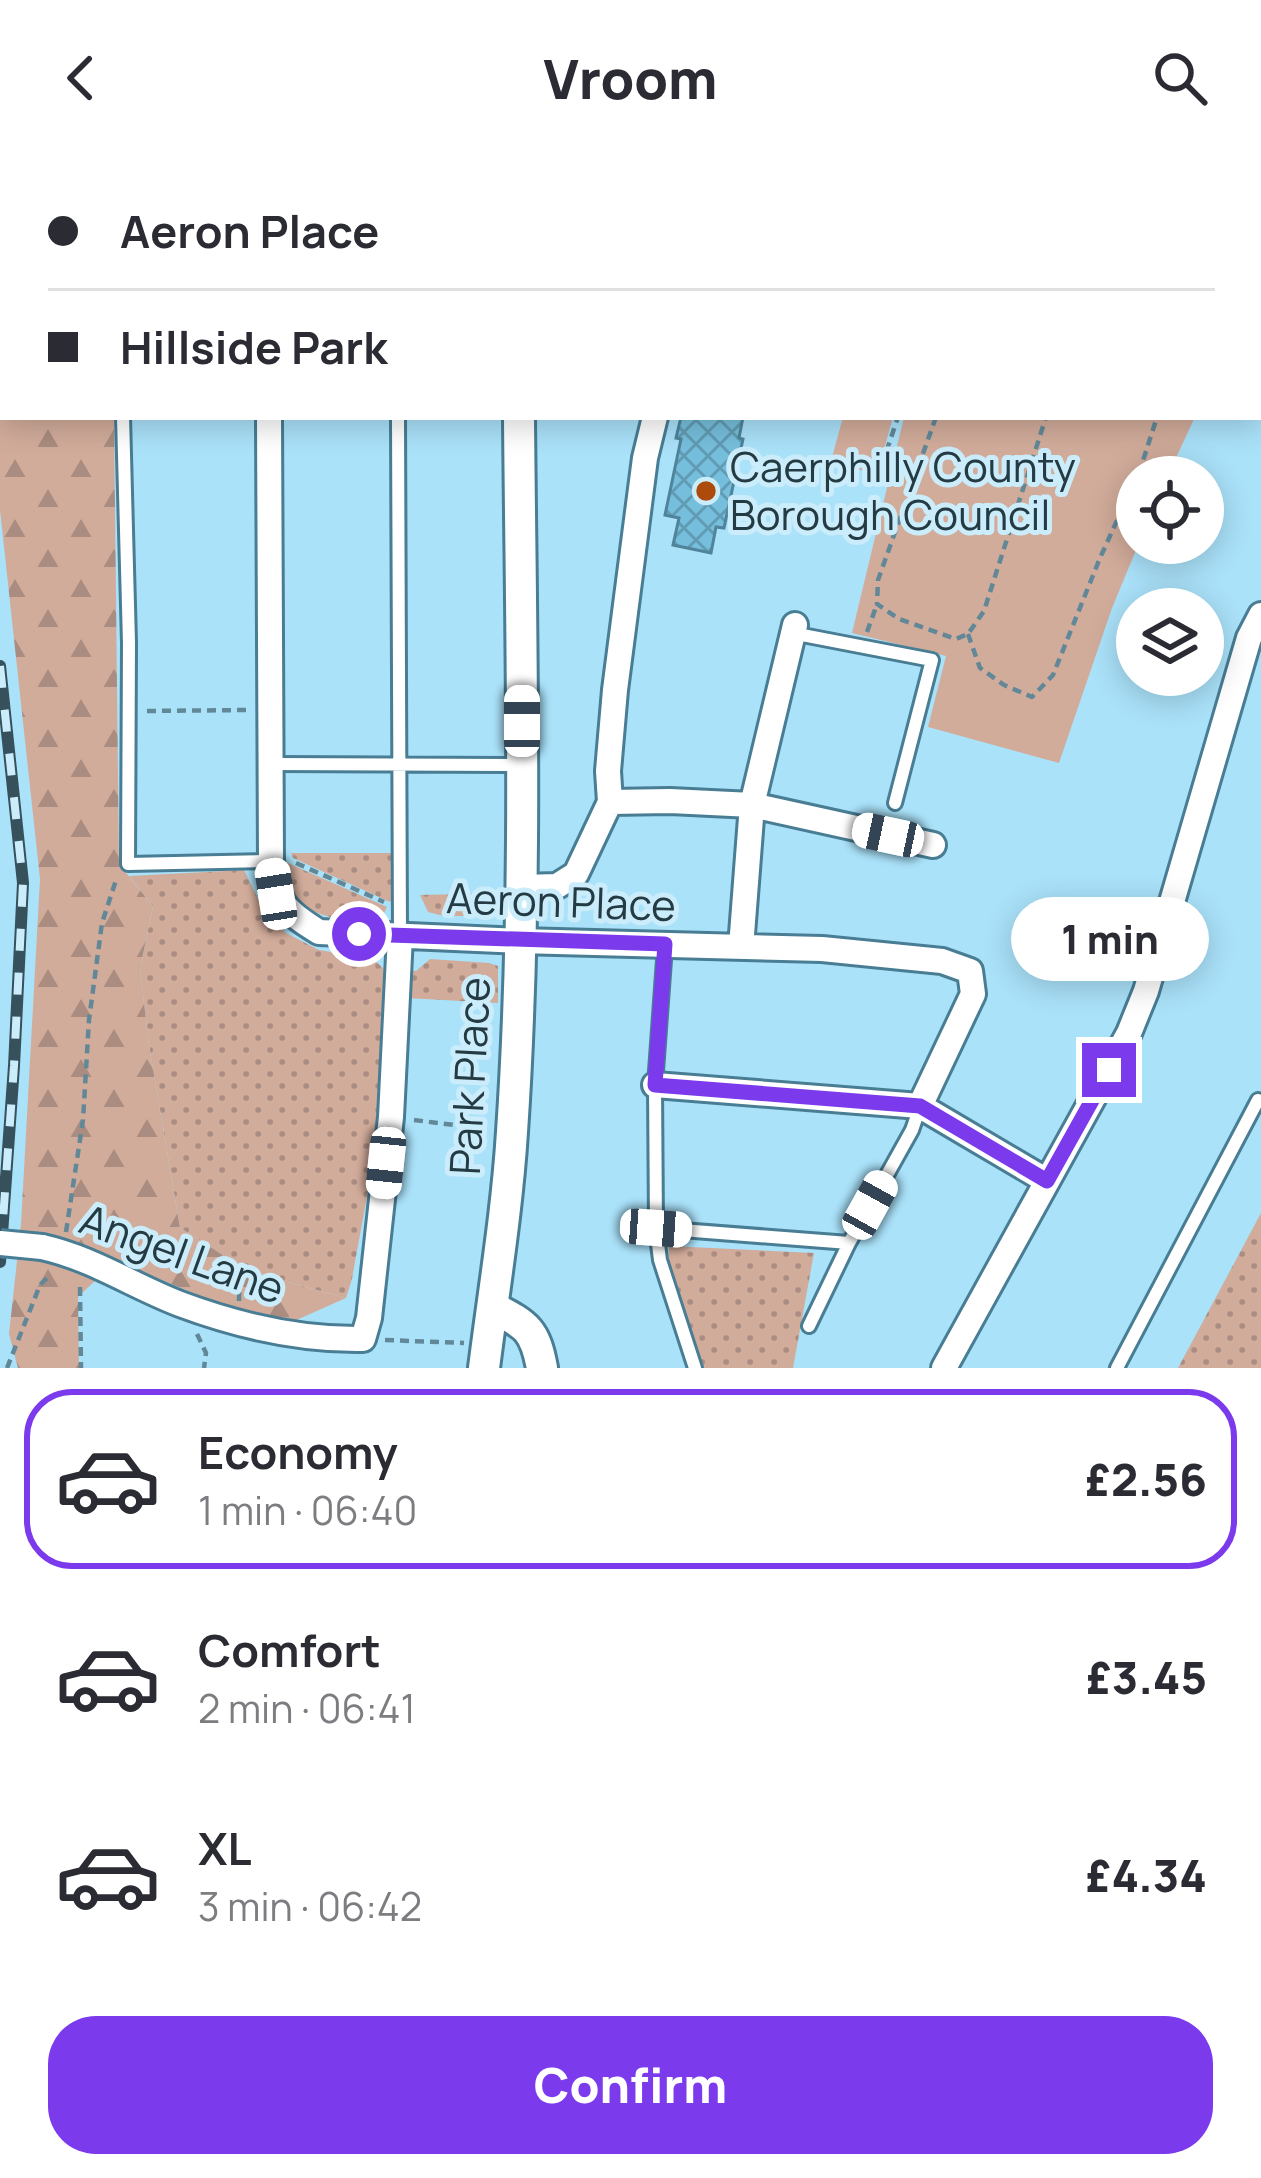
<!DOCTYPE html>
<meta charset="utf-8">
<style>
:root{--surface:#fff;--page:#f7f7f7;--text:#2b2b33;--muted:#7c7c81;--line:#e1e1e2;--accent:#7c3aed}
body{margin:0;font-family:Manrope,sans-serif;background:var(--page);color:var(--text);height:100vh;display:flex;flex-direction:column;font-size:45px;white-space:nowrap}
*{box-sizing:border-box;margin:0}
p{font-size:39px;color:var(--muted)}
.icon{flex:none;width:66px;height:66px;fill:none;stroke:currentColor;stroke-width:2;stroke-linecap:round;stroke-linejoin:round}
.map{position:relative;height:1212px;overflow:hidden}
.drawer{display:flex;flex-direction:column;background:var(--surface);flex:1}
.drawer>*{flex:none}
.guide{position:absolute;left:0px;top:0px;width:1263px;height:264px;box-shadow:0 6px 30px #0003;display:grid;align-content:center;height:264px;padding:0 48px;background:var(--surface)}
.tools{position:absolute;left:1116px;top:300px;display:grid;gap:24px}
.tools a{display:grid;place-items:center;width:108px;height:108px;border-radius:50%;background:var(--surface);box-shadow:0 6px 30px #0003;font-size:60px}
.end{position:absolute;width:54px;height:54px;margin:-27px;border:15px solid #7c3aed;background:#fff;box-shadow:0 0 0 6px #fff}
.from{border-radius:50%}
.bubble{position:absolute;height:84px;border-radius:42px;background:var(--surface);box-shadow:0 6px 30px #0003;font-size:39px;font-weight:800;line-height:84px;text-align:center}
.car{position:absolute;width:36px;height:72px;margin:-36px -18px;border-radius:15px;box-shadow:0 0 9px 3px #0007;background:linear-gradient(#fff 24%,#345 0 40%,#fff 0 76%,#345 0 86%,#fff 0)}
.guide b{display:flex;align-items:center;gap:42px;height:114px;font-size:45px}
.guide b+b{border-top:3px solid var(--line)}
.guide i{width:30px;height:30px;background:var(--text)}
ul{padding:21px 0 0;list-style:none}
li{display:flex;align-items:center;gap:36px;height:180px;margin:0 24px 18px;padding:0 24px;border:6px solid transparent;border-radius:48px}
li div{flex:1}
li b{display:block;font-size:45px}
li em{font-style:normal;font-weight:800}
li.on{border-color:var(--accent)}
li>.icon{width:108px;height:108px;stroke-width:1.5}
.cta{display:flex;gap:24px;margin-top:auto;padding:24px 48px}
.cta a{flex:1;height:138px;border-radius:48px;background:var(--accent);color:#fff;font-size:48px;font-weight:800;line-height:138px;text-align:center}
header{display:flex;justify-content:space-between;align-items:center;height:156px;padding:0 48px;background:var(--surface);font-size:54px;font-weight:800}
.map>svg:first-child{display:block}
</style>
<header><svg class="icon" aria-label="back" viewBox="0 0 24 24"><path d="M15 5l-7 7 7 7"/></svg>Vroom<svg class="icon" aria-label="search" viewBox="0 0 24 24"><circle cx="10" cy="10" r="6"/><path d="M15 15l6 6"/></svg></header>
<div class="map">
<svg width="1261" height="1212" viewBox="0 0 1261 1212">
<defs>
<pattern id="grass-dots" width="8" height="8" patternUnits="userSpaceOnUse" patternTransform="scale(3)"><rect width="8" height="8" fill="#d2ac9b"/><path d="M2 2h.1M6 6h.1" fill="none" stroke="#aa8d80" stroke-width="1.8" stroke-linecap="round"/></pattern>
<pattern id="forest-firs" width="22" height="20" patternUnits="userSpaceOnUse" patternTransform="scale(3)"><rect width="22" height="20" fill="#d2ac9b"/><path d="M5 1l3.5 6h-7zM16 11l3.5 6h-7z" fill="#aa8d80"/></pattern>
<pattern id="building-cross-hatch" width="8" height="8" patternUnits="userSpaceOnUse" patternTransform="scale(3)"><rect width="8" height="8" fill="#76bfdc"/><path d="M0 0l8 8M0 8l8-8" fill="none" stroke="#619cb4"/></pattern>
</defs>
<rect width="100%" height="100%" fill="#aae2fa"/>
<!-- grass -->
<path fill="url(#grass-dots)" d="M 291,697 L 393,697 L 392,743 L 390,746 L 293,702 Z
M 280,706 L 288,707 L 387,751 C 383,759 382,763 373,765 C 354,769 309,759 297,744 C 288,733 284,719 280,706 Z
M 244,714 L 265,757 L 286,777 L 319,794 L 373,803 L 383,812 C 395,915 370,1021 352,1123 L 346,1142 L 250,1116 L 180,1072 L 149,889 L 140,813 L 153,750 L 129,720 Z
M 501,737 L 501,756 L 497,750 L 485,751 L 477,760 L 444,760 L 428,756 L 420,739 Z
M 430,803 L 489,807 L 498,810 L 498,847 L 406,842 L 408,814 L 416,815 Z
M 1261,1057 L 1261,1212 L 1178,1212 Z
M 669,1090 L 814,1097 L 793,1212 L 704,1212 L 668,1107 Z"/>
<!-- forest -->
<path fill="url(#forest-firs)" d="M 0,0 L 72,0 L 71,3 L 3,3 L 3,261 L 114,261 L 119,708 L 153,750 L 140,813 L 149,889 L 180,1072 L 250,1116 L 346,1142 L 292,1166 L 224,1150 L 116,1105 L 78,1141 L 79,1212 L 18,1212 L 9,1178 L 21,1068 L 40,723 L 0,354 Z"/>
<!-- park -->
<path fill="#d2ac9b" d="M 743,0 L 1187,0 L 1191,3 L 742,3 Z
M 843,261 L 893,261 L 877,319 L 831,305 Z
M 904,261 L 1195,261 L 1167,321 L 1137,321 L 1137,387 L 1139,387 L 1112,452 L 1059,607 L 928,571 L 946,500 L 852,477 Z"/>
<!-- building -->
<path fill="url(#building-cross-hatch)" stroke="#4f849a" stroke-width="3" d="M 681,261 L 743,261 L 739,282 L 743,283 L 724,372 L 716,371 L 711,397 L 673,389 L 679,362 L 665,359 L 681,283 L 676,282 Z"/>
<g fill="none" stroke-linecap="round" stroke-linejoin="round">
<!-- service casing -->
<g stroke="#487d93" stroke-width="18">
<path id="service" d="M 380,0 L 380,3
M 644,0 L 645,3
M 123,261 L 129,487 L 128,708 L 271,705
M 398,261 L 400,779
M 792,477 L 932,504 L 895,647
M 271,608 L 521,609
M 665,790 L 655,929 L 656,1072 L 660,1104 L 695,1212
M 656,1072 L 849,1087
M 809,1170 L 849,1087 L 912,974 L 920,951
M 1117,1212 L 1258,944"/>
</g>
<!-- minor casing -->
<g stroke="#487d93" stroke-width="30">
<path id="minor" d="M 227,0 L 228,3
M 733,3 L 734,0
M 269,261 L 271,705 C 277,746 283,754 319,776 L 519,785 L 822,793 L 942,805 L 970,815 L 973,838 L 920,950
M 610,646 L 670,645 L 752,649 L 933,689
M 522,731 L 557,730 L 576,718 L 610,646 L 608,615 L 615,534 L 645,302 L 655,261
M 741,791 L 752,649 L 795,469
M 655,929 L 920,950 L 1047,1025
M 42,1091 C 92,1102 133,1130 180,1148 C 239,1170 301,1184 363,1183 L 369,1162 L 391,961 L 400,780
M 944,1212 L 1129,877 L 1146,835 L 1249,482 L 1261,459"/>
</g>
<!-- tertiary casing -->
<g stroke="#487d93" stroke-width="36">
<path id="tertiary" d="M 519,0 L 519,3
M 494,1152 C 527,1169 535,1174 542,1212
M 484,1212 C 494,1133 507,1055 512,976 C 528,738 521,499 519,261"/>
</g>
<!-- path -->
<path stroke="#628898" stroke-width="4.5" stroke-dasharray="9 6" stroke-linecap="butt" d="M 905,0 L 907,3
M 1054,0 L 1063,3
M 1141,0 L 1144,3
M 83,3 L 83,0
M 786,3 L 787,0
M 1018,3 L 1019,0
M 1125,3 L 1127,0
M 936,261 L 878,424 L 877,448 L 899,463 L 956,483 L 968,478 L 984,455 L 1046,261
M 850,318 L 876,326 L 898,261
M 867,476 L 877,448
M 968,478 L 980,512 L 1004,529 L 1032,541 L 1053,519 L 1100,402 L 1140,314 L 1157,261
M 147,555 L 249,554
M 296,707 L 384,746
M 414,964 L 486,973
M 66,1076 L 83,964 L 89,864 L 102,767 L 117,721
M 80,1131 L 81,1212
M 239,1145 L 240,1109
M 197,1178 L 206,1197 L 204,1212
M 385,1184 L 464,1187
M 7,1212 L 40,1129 L 49,1120"/>
<!-- service -->
<use href="#service" stroke="#fff" stroke-width="12"/>
<!-- minor -->
<use href="#minor" stroke="#fff" stroke-width="24"/>
<!-- tertiary -->
<use href="#tertiary" stroke="#fff" stroke-width="30"/>
<!-- rail casing -->
<g stroke="#36515c" stroke-width="12">
<path id="rail" d="M 0,510 L 23,727 L 14,910 L 0,1106"/>
</g>
<!-- rail -->
<use href="#rail" stroke="#cbecfa" stroke-width="8" stroke-dasharray="22" stroke-linecap="butt"/>
<!-- minor-bridge casing -->
<g stroke="#487d93" stroke-width="30" stroke-linecap="butt">
<path id="minor-bridge" d="M 0,1087 L 42,1091"/>
</g>
<!-- minor-bridge -->
<use href="#minor-bridge" stroke="#fff" stroke-width="24"/>
</g>
<g fill="none" stroke-linecap="round" stroke-linejoin="round">
<!-- route -->
<path stroke="#7c3aed" stroke-width="15" d="M 359,778 L 665,788 L 655,929 L 920,950 L 1047,1025 L 1109,914"/>
</g>
<!-- markers -->
<circle fill="#ad4b0d" stroke="#cbecfa" stroke-width="4.5" cx="706" cy="335" r="12"/>
<g text-anchor="middle" stroke-width="10" stroke-linejoin="round" paint-order="stroke">
<!-- poi labels -->
<g font-size="42" fill="#243b44" stroke="#cbecfa" text-anchor="start">
<text x="730" y="326">Caerphilly County<tspan x="730" dy="48">Borough Council</tspan></text>
</g>
<!-- street labels -->
<g font-size="42" fill="#243b44" stroke="#cbecfa">
<text transform="translate(561 746) rotate(2)" y="15">Aeron Place</text>
<text transform="translate(470 920) rotate(-87)" y="15">Park Place</text>
<text transform="translate(182 1098) rotate(20)" y="15">Angel Lane</text>
</g>
</g>
</svg>
<div class="tools">
<a><svg class="icon" aria-label="locate" viewBox="0 0 24 24"><circle cx="12" cy="12" r="6"/><path d="M12 2v4M12 18v4M2 12h4M18 12h4"/></svg></a>
<a><svg class="icon" aria-label="layers" viewBox="0 0 24 24"><path d="M12 4l9 5-9 5-9-5zM3 14l9 5 9-5"/></svg></a>
</div>
<i class="end from" style="left:359px;top:778px"></i>
<i class="end" style="left:1109px;top:914px"></i>
<div class="bubble" style="left:1011px;top:741px;width:198px">1 min</div>
<i class="car" style="left:522px;top:565px;rotate:0deg"></i>
<i class="car" style="left:888px;top:679px;rotate:282deg"></i>
<i class="car" style="left:276px;top:738px;rotate:351deg"></i>
<i class="car" style="left:386px;top:1007px;rotate:186deg"></i>
<i class="car" style="left:870px;top:1049px;rotate:29deg"></i>
<i class="car" style="left:656px;top:1072px;rotate:94deg"></i>
<div class="guide">
<b><i class="from"></i>Aeron Place</b>
<b><i></i>Hillside Park</b>
</div>
</div>
<section class="drawer">
<ul>
<li class="on"><svg class="icon" aria-label="car" viewBox="0 0 24 24"><path d="M5 17H2v-5l4-1 3-4h7l3 4 3 1v5h-3M9 17h6M6 11h13"/><circle cx="7" cy="17" r="2"/><circle cx="17" cy="17" r="2"/></svg><div><b>Economy</b><p>1 min · 06:40</p></div><em>£2.56</em></li>
<li><svg class="icon" aria-label="car" viewBox="0 0 24 24"><path d="M5 17H2v-5l4-1 3-4h7l3 4 3 1v5h-3M9 17h6M6 11h13"/><circle cx="7" cy="17" r="2"/><circle cx="17" cy="17" r="2"/></svg><div><b>Comfort</b><p>2 min · 06:41</p></div><em>£3.45</em></li>
<li><svg class="icon" aria-label="car" viewBox="0 0 24 24"><path d="M5 17H2v-5l4-1 3-4h7l3 4 3 1v5h-3M9 17h6M6 11h13"/><circle cx="7" cy="17" r="2"/><circle cx="17" cy="17" r="2"/></svg><div><b>XL</b><p>3 min · 06:42</p></div><em>£4.34</em></li>
</ul>
<div class="cta"><a>Confirm</a></div>
</section>
